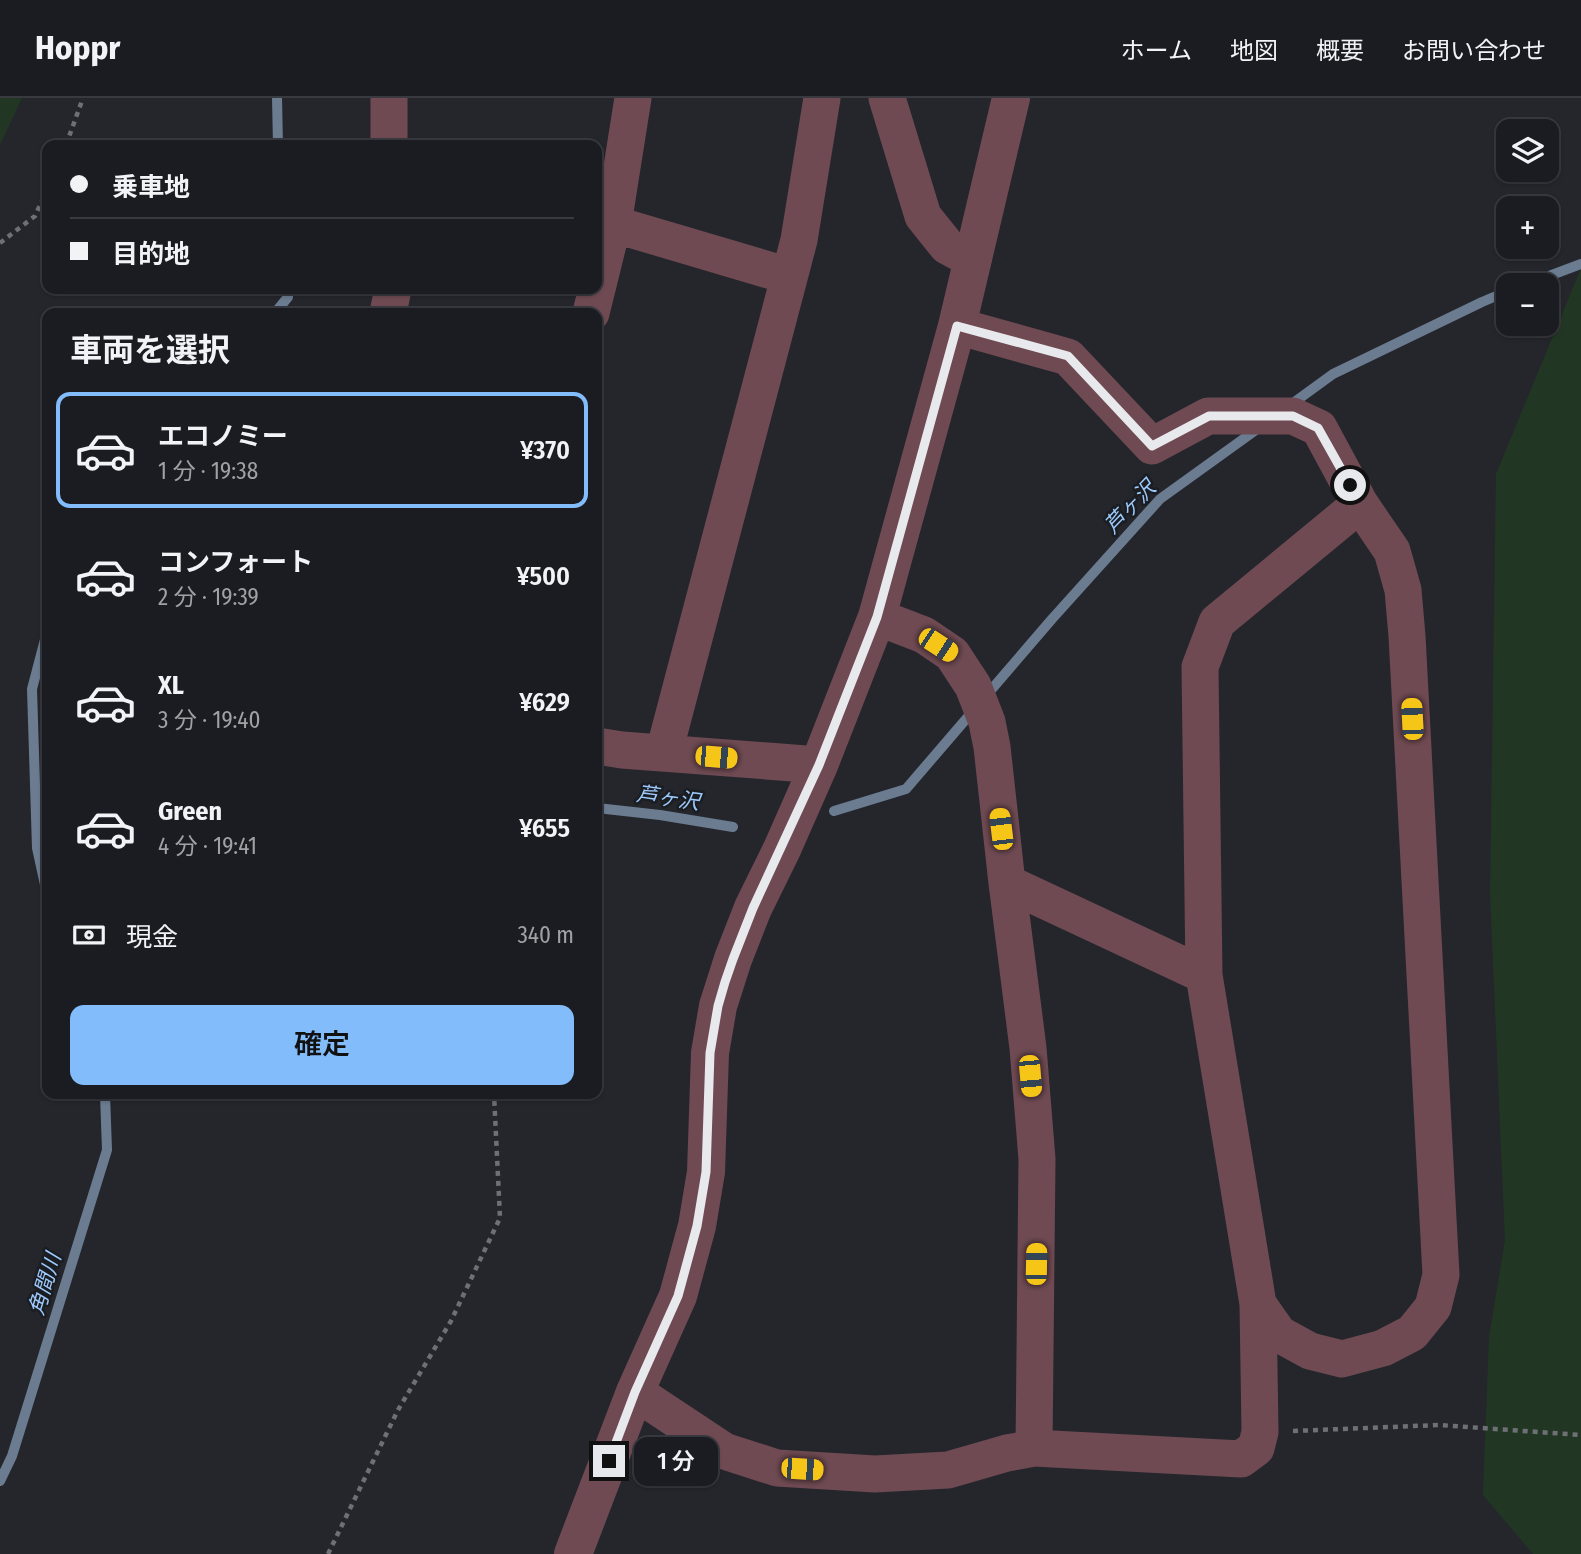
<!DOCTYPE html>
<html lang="ja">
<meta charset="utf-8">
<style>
:root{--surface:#1b1c21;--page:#28292e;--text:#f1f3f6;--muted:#a0a1a5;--line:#393a3f;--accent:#82bcfa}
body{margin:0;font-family:"Fira Sans Condensed","Noto Sans JP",sans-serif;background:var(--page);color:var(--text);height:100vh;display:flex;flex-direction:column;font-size:26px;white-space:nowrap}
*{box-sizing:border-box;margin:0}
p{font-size:23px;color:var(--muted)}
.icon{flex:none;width:38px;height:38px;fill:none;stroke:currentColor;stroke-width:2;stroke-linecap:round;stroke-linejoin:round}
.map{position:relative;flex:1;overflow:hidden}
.drawer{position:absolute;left:42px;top:210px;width:560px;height:791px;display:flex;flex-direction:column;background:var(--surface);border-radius:14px;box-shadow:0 2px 5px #0004,0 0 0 2px var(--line)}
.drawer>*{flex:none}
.guide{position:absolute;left:42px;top:42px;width:560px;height:154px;border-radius:14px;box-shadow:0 2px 5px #0004,0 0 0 2px var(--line);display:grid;align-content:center;height:154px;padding:0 28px;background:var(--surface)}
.controls{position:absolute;left:1496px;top:21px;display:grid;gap:14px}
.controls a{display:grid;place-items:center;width:63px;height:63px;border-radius:14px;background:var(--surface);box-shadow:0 2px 5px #0004,0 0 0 2px var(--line);font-size:35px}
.end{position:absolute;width:32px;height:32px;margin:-16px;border:9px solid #e7e9ed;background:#111;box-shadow:0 0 0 4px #111}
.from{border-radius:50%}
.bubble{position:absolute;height:49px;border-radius:14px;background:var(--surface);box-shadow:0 2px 5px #0004,0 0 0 2px var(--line);font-size:23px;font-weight:600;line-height:49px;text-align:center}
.car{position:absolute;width:21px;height:42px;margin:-21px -10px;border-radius:9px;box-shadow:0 0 5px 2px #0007;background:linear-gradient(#f5c518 24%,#345 0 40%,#f5c518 0 76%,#345 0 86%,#f5c518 0)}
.guide b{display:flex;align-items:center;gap:24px;height:66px;font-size:26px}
.guide b+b{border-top:2px solid var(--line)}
.guide i{width:18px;height:18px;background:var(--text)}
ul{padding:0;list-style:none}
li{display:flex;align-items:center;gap:21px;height:116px;margin:0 14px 10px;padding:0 14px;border:4px solid transparent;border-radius:14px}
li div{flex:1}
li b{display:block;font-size:26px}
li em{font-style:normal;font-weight:600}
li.on{border-color:var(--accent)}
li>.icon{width:63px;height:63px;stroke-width:1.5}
h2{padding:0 28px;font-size:32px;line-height:84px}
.pay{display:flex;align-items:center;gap:18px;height:77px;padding:0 28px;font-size:26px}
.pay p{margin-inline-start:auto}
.primary-button{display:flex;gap:14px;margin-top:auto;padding:14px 28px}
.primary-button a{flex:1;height:80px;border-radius:14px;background:var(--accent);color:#111;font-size:28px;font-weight:600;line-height:80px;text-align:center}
header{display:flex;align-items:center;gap:42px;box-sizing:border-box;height:98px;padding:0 35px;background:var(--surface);border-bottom:2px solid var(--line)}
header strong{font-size:33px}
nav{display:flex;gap:38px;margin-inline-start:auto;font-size:24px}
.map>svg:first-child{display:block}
</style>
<header>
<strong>Hoppr</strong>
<nav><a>ホーム</a><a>地図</a><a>概要</a><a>お問い合わせ</a></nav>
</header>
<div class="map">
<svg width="1581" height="1456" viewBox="0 0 1581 1456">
<rect width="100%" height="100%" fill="#24262c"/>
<!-- green -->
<path fill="#223723" d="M 0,0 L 22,0 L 0,47 Z
M 1581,170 L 1581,1456 L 1533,1456 L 1483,1397 L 1489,1239 L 1505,1142 L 1490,796 L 1496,376 Z"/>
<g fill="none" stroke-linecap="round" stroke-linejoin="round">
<!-- stream -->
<path stroke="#6b7c91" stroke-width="10" d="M 277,0 L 278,47
M 1525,187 L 1581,166
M 275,215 L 288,199 L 288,191
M 1289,308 L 1333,276 L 1482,204 L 1508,193
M 47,534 L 32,591 L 37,750 L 47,796
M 985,599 L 1052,521 L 1160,401 L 1260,329
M 597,710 L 660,717 L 733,729
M 834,713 L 906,691 L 973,613
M 0,1383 L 12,1358 L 107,1052 L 105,996"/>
<!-- path -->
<path stroke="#6e7075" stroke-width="4.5" stroke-dasharray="5 5" stroke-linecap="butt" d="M 66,47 L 83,0
M 0,145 L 35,118 L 47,92
M 1293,1333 L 1439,1327 L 1581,1337
M 328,1456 L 398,1312 L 451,1223 L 500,1120 L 494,996"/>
<!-- minor -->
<path stroke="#6f4a52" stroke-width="37" d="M 389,0 L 389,47
M 887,0 L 923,118 L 947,148 L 973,162
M 597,123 L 613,126 L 789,178
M 388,215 L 393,191
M 591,215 L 613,126 L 633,0
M 957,228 L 1068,259 L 1152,348 L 1208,318 L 1293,318 L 1319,330 L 1360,406 L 1392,453 L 1403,492 L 1407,538 L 1441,1177 L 1433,1209 L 1412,1235 L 1383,1250 L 1342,1261 L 1310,1253 L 1279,1236 L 1258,1206 L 1204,877 L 1200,569 L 1217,524 L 1360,406
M 877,519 L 924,537 L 952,556 L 973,588 L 987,624 L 992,649 L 1007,785 L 1204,877
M 597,648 L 622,652 L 819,667
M 664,654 L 799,142 L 822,0
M 1007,785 L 1028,950 L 1037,1061 L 1034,1350
M 635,1294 L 724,1353 L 777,1370 L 875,1376 L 948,1372 L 1007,1355 L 1034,1350 L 1241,1361 L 1256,1350 L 1260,1334 L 1258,1206"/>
<!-- tertiary -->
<path stroke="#6f4a52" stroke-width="38" d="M 573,1456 L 635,1294 L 678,1198 L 697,1128 L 706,1074 L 710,955 L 718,908 L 733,861 L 753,810 L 782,751 L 819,667 L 877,519 L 957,228 L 1011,0"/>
</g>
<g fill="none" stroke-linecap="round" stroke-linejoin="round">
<!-- route -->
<path stroke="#e7e9ed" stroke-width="9" d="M 609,1363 L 635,1294 L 678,1198 L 697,1128 L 706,1074 L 710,955 L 718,908 L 725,884 L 733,861 L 753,810 L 819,667 L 877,519 L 957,228 L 1068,258 L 1152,348 L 1209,318 L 1293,318 L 1318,330 L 1350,387"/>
</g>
<g text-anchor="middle" stroke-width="5" stroke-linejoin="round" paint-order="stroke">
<!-- water labels -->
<g font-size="21" font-style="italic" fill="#9dc9fc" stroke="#1a1d22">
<text transform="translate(1130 409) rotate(-46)" y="7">芦ヶ沢</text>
<text transform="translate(668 700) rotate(8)" y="7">芦ヶ沢</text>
<text transform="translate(45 1186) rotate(-73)" y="7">角間川</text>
</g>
</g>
</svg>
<div class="controls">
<a><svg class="icon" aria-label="layers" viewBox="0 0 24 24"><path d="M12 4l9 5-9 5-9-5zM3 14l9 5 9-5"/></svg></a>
<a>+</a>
<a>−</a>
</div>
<i class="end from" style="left:1350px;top:387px"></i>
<i class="end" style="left:609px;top:1363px"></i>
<div class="bubble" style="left:634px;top:1339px;width:84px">1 分</div>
<i class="car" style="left:938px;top:547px;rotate:123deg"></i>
<i class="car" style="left:1412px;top:621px;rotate:357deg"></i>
<i class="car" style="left:716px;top:659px;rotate:95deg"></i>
<i class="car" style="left:1001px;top:731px;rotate:353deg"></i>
<i class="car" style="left:1030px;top:978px;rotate:175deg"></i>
<i class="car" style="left:1036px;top:1166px;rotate:1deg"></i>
<i class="car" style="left:802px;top:1371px;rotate:94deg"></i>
<div class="guide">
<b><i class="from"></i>乗車地</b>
<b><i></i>目的地</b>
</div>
<section class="drawer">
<h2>車両を選択</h2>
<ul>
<li class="on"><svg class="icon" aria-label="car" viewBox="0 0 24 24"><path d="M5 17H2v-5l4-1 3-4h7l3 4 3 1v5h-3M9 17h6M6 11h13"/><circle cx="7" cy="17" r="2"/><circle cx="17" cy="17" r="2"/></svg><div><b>エコノミー</b><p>1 分 · 19:38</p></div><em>¥370</em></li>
<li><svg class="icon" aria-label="car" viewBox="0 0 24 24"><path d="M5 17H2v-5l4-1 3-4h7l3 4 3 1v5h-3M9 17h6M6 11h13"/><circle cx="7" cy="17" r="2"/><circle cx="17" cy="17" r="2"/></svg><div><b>コンフォート</b><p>2 分 · 19:39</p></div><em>¥500</em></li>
<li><svg class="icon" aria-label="car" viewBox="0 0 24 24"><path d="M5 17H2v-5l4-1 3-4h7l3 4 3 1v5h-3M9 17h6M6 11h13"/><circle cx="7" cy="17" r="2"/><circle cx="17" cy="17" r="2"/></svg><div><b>XL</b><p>3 分 · 19:40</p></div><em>¥629</em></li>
<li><svg class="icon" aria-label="car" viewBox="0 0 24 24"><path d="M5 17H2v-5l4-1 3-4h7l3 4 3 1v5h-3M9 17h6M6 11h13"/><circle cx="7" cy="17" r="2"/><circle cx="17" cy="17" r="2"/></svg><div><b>Green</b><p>4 分 · 19:41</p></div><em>¥655</em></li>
</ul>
<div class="pay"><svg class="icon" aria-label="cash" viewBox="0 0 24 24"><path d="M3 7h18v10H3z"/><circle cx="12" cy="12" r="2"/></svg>現金<p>340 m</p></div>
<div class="primary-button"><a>確定</a></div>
</section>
</div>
